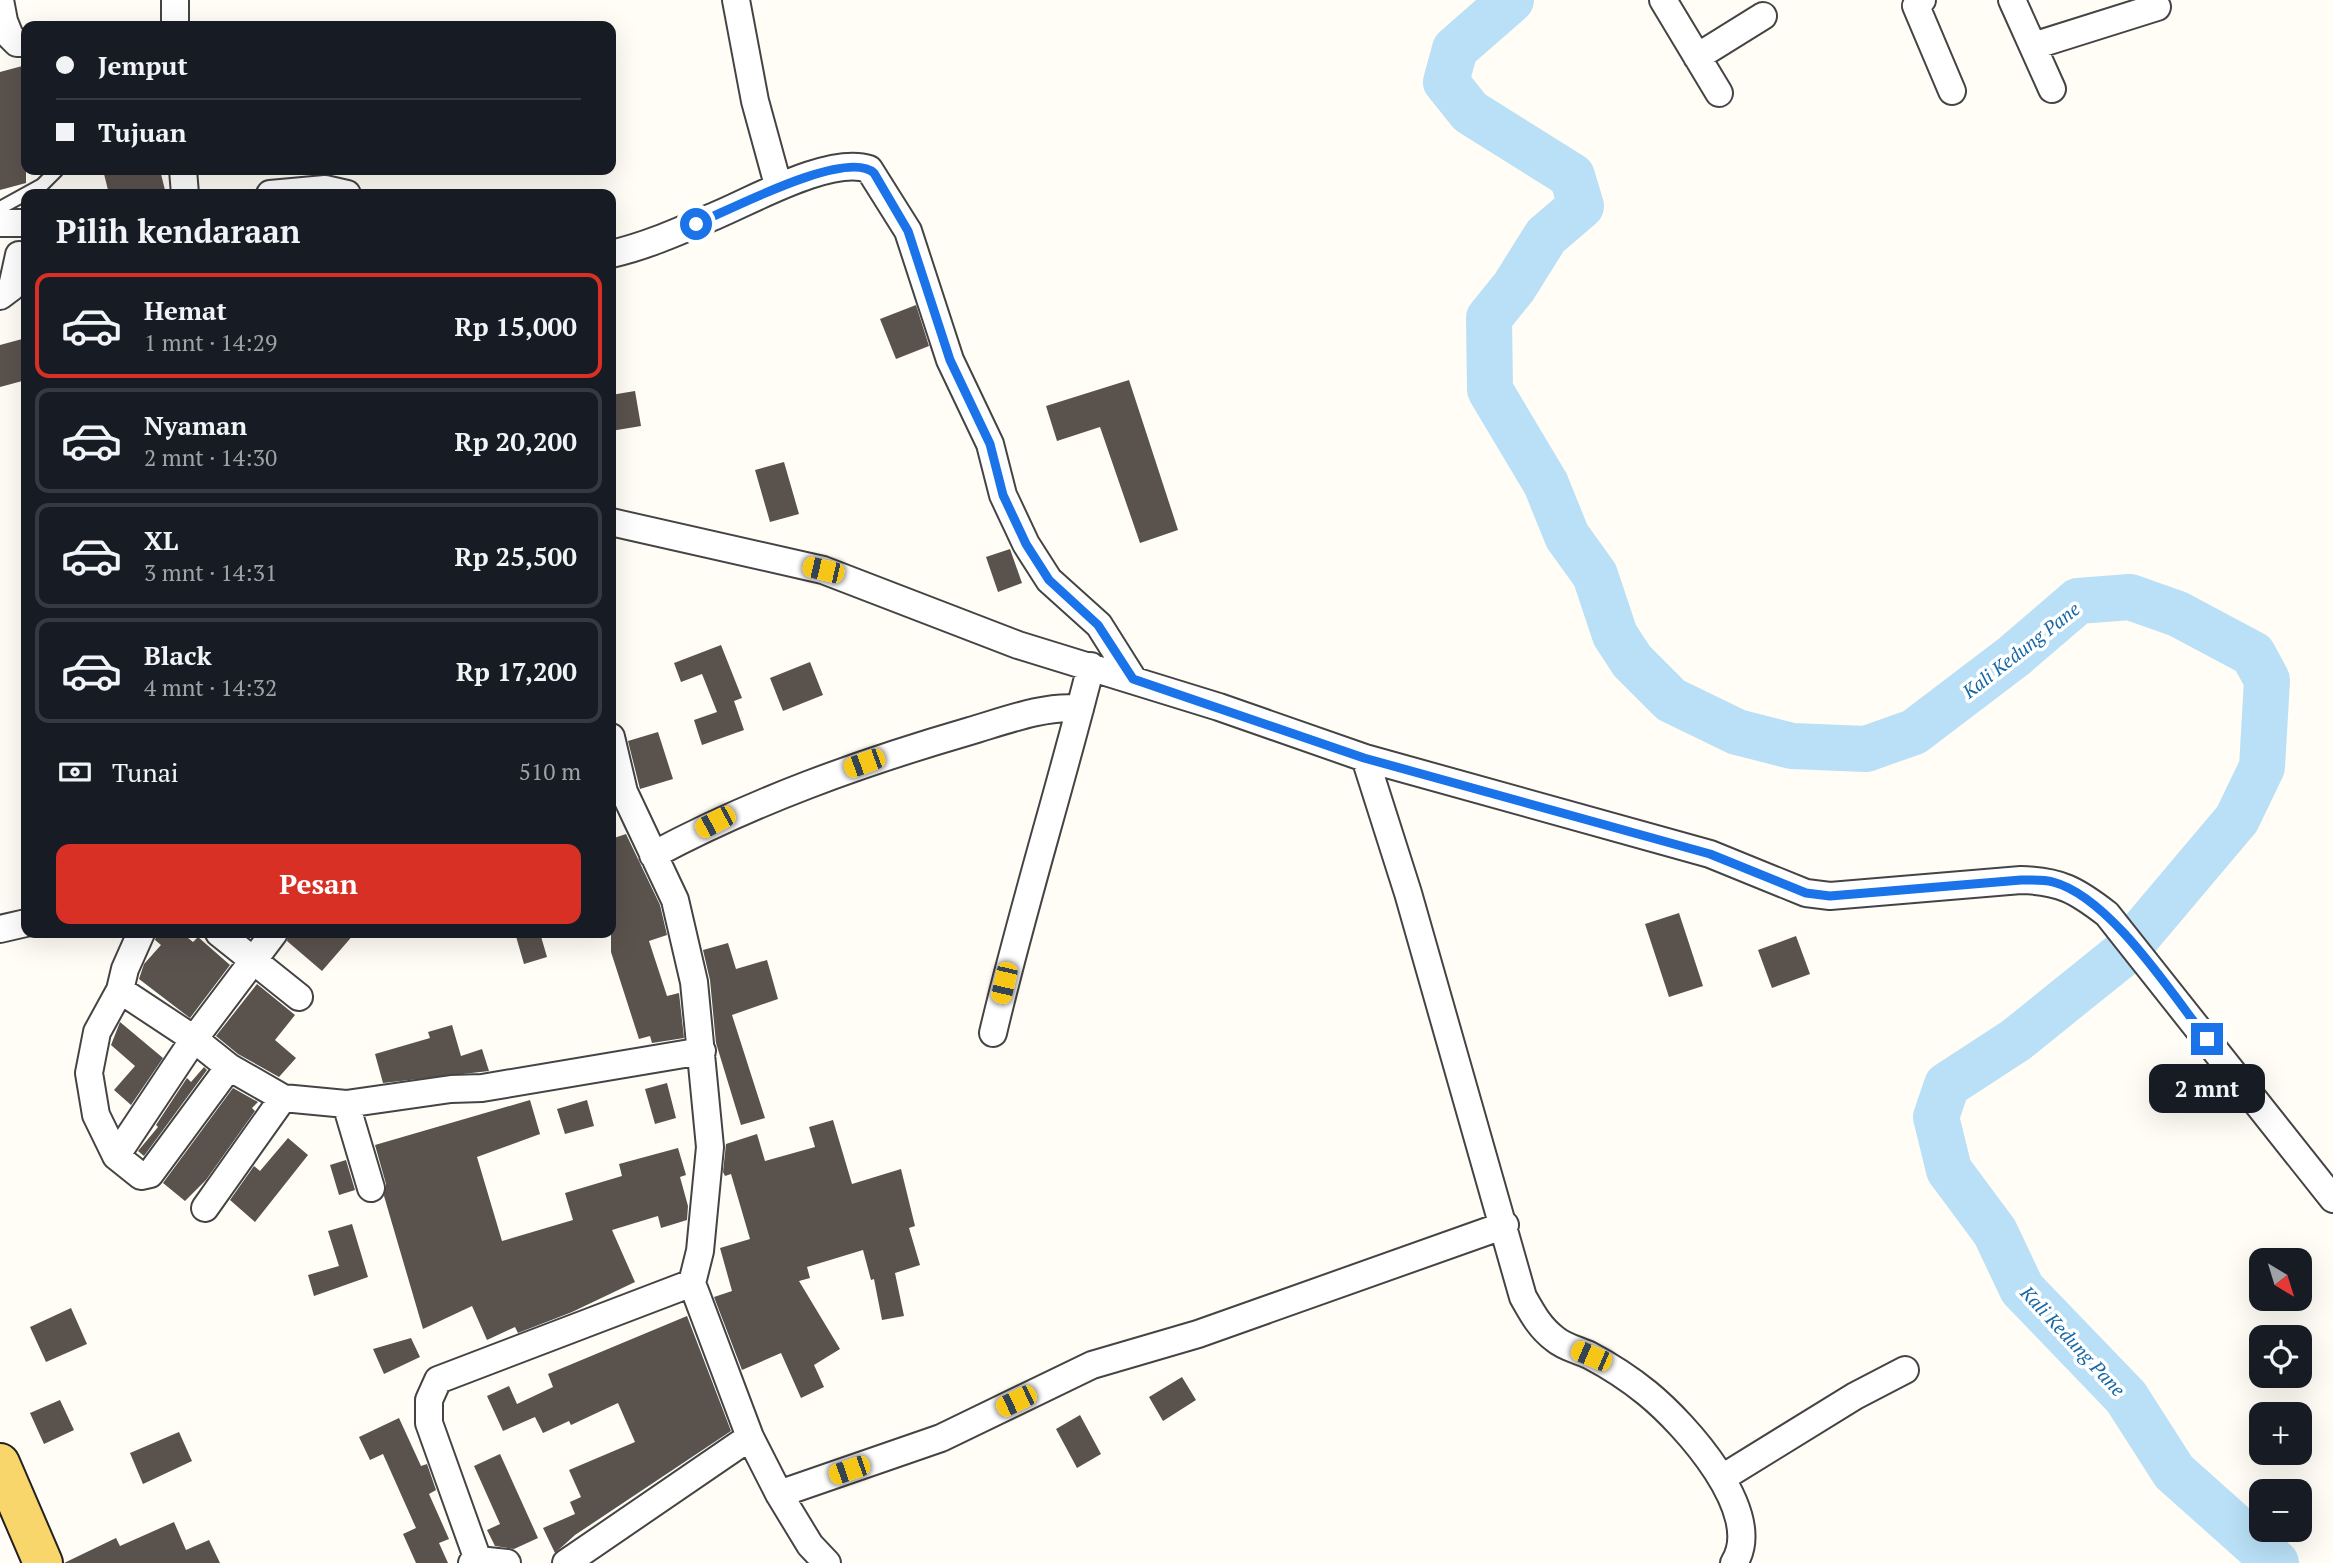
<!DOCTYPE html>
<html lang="id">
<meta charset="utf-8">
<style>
:root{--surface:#171b24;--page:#20242c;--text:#f1f3f6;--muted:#9ea1a6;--line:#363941;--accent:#d93025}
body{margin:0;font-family:"PT Serif",serif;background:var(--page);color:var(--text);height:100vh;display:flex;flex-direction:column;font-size:26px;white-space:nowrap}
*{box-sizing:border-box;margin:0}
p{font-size:23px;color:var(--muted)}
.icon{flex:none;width:38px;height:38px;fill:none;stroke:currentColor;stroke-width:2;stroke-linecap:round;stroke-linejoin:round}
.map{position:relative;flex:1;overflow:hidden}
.details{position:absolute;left:21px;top:189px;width:595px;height:749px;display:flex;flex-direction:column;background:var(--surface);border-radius:14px;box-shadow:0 7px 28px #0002}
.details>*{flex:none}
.top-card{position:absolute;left:21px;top:21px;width:595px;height:154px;border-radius:14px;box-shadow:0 7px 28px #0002;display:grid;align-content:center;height:154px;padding:0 35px;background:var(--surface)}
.needle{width:46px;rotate:142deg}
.fabs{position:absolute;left:2249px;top:1248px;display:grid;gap:14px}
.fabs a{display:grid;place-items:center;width:63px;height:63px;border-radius:14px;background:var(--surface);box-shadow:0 7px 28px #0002;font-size:35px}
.end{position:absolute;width:32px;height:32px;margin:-16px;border:9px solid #1a73e8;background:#fff;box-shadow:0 0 0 4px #fff}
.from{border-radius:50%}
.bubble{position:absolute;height:49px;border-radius:14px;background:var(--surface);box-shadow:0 7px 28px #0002;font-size:23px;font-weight:600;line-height:49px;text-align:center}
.car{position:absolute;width:21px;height:42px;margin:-21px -10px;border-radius:9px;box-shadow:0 0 5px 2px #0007;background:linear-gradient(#f5c518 24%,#345 0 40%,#f5c518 0 76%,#345 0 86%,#f5c518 0)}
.top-card b{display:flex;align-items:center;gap:24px;height:66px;font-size:26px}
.top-card b+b{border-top:2px solid var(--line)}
.top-card i{width:18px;height:18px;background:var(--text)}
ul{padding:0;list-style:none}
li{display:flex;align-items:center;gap:21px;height:105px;margin:0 14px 10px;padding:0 21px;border:4px solid var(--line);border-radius:14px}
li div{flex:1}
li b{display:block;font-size:26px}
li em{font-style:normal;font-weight:600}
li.current{border-color:var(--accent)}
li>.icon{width:63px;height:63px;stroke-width:1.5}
h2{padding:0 35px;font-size:32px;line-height:84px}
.pay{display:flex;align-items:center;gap:18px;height:77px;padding:0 35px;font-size:26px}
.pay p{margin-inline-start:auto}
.cta{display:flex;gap:14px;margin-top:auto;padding:14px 35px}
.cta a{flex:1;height:80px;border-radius:14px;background:var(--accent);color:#fff;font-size:28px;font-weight:600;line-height:80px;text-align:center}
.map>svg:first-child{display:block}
</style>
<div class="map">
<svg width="2333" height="1563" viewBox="0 0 2333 1563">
<rect width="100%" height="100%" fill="#fffdf5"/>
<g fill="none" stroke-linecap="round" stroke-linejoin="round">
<!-- river -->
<path stroke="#b9e0f7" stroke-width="46" d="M 1511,0 L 1455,49 L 1446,82 L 1470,112 L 1572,176 L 1581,206 L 1546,236 L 1514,287 L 1489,318 L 1490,390 L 1546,484 L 1567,536 L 1595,575 L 1615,635 L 1632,661 L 1671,700 L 1737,732 L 1792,746 L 1866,749 L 1914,732 L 2014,656 L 2078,601 L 2130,597 L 2178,614 L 2253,654 L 2267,680 L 2262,767 L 2237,819 L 2124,953 L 2016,1040 L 1947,1085 L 1936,1117 L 1949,1170 L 1995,1232 L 2022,1289 L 2126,1397 L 2174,1472 L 2276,1563"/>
</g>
<!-- building -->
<path fill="#5a524d" d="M 26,65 L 26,183 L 0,190 L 0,72 Z
M 103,170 L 160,170 L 166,194 L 109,194 Z
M 916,305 L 929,346 L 896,359 L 880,319 Z
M 26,338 L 26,380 L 0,387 L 0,345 Z
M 1129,380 L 1178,530 L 1140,543 L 1100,427 L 1057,441 L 1046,406 Z
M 635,391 L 641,426 L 611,431 L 611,395 Z
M 784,462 L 799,514 L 770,522 L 755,470 Z
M 1010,549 L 1022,583 L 998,592 L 986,557 Z
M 721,645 L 742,698 L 734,701 L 744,730 L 702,745 L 694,720 L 717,712 L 702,674 L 681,682 L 674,663 Z
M 810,662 L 823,695 L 783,711 L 770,678 Z
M 658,732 L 673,779 L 640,789 L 628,741 Z
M 626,834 L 660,905 L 667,935 L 649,941 L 667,996 L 679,993 L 684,1038 L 652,1043 L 650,1036 L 639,1039 L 611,952 L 611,839 Z
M 1679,913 L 1703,986 L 1669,997 L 1645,924 Z
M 157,933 L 182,933 L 193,942 L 198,937 L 230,965 L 190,1018 L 139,979 L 144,964 L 161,945 L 155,940 Z
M 289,933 L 355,933 L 322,971 L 287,941 Z
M 515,933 L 540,933 L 547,957 L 524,964 Z
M 1796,936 L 1810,974 L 1772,988 L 1758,950 Z
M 728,943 L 736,969 L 767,960 L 778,999 L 732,1015 L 765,1118 L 741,1125 L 716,1043 L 710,980 L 703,950 Z
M 257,984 L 295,1015 L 275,1040 L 296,1058 L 279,1077 L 238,1054 L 216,1036 Z
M 120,1022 L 163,1058 L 131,1105 L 114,1090 L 135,1066 L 111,1045 Z
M 452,1025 L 461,1056 L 482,1049 L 489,1071 L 383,1083 L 375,1054 L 430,1038 L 428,1032 Z
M 204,1067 L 207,1070 L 144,1156 L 138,1151 L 158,1127 L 156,1125 L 187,1078 L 191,1082 Z
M 667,1083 L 676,1118 L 655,1124 L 645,1089 Z
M 233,1088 L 258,1102 L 252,1108 L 255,1111 L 206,1180 L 185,1201 L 163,1183 Z
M 530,1100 L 540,1134 L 477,1157 L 502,1241 L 573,1220 L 565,1193 L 622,1176 L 619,1164 L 678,1148 L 686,1175 L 680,1177 L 688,1206 L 687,1220 L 661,1228 L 658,1216 L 612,1230 L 635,1282 L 572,1312 L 518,1333 L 515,1327 L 487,1340 L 472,1306 L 423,1329 L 384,1196 L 386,1184 L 375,1145 Z
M 587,1100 L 594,1126 L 565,1134 L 557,1109 Z
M 833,1120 L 852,1184 L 901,1169 L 915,1226 L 909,1228 L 920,1265 L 895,1273 L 904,1316 L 882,1320 L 874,1279 L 871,1280 L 863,1250 L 807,1267 L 810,1278 L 799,1281 L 840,1349 L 814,1365 L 824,1387 L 801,1398 L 781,1353 L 742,1370 L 714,1297 L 732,1291 L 720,1248 L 750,1239 L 731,1174 L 725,1176 L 723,1172 L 726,1144 L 757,1134 L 765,1161 L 815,1147 L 809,1127 Z
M 288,1138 L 308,1155 L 255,1222 L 230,1200 L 254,1166 L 260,1171 Z
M 346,1160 L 355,1190 L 339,1195 L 330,1165 Z
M 352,1224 L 368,1277 L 314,1296 L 308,1275 L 339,1266 L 328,1231 Z
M 71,1308 L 87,1344 L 46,1362 L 30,1327 Z
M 687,1316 L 731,1431 L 575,1535 L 555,1553 L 543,1528 L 575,1514 L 570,1502 L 581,1497 L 569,1470 L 635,1442 L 618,1403 L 571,1425 L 569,1421 L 543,1433 L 535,1417 L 503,1431 L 487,1396 L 509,1386 L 517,1404 L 553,1387 L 548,1374 Z
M 411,1338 L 420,1357 L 384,1374 L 373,1349 Z
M 1182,1377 L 1196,1400 L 1163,1421 L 1149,1397 Z
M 60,1400 L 74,1430 L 44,1444 L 30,1413 Z
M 1080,1415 L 1101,1454 L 1077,1468 L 1056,1429 Z
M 399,1418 L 421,1466 L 427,1464 L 436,1490 L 429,1494 L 449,1539 L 439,1543 L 448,1563 L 416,1563 L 403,1534 L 416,1528 L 383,1454 L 370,1460 L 359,1437 Z
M 179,1432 L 192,1461 L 143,1484 L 130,1453 Z
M 500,1454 L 538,1538 L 514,1549 L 495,1546 L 487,1530 L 500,1524 L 474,1466 Z
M 174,1522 L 186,1550 L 209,1540 L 220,1563 L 64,1563 L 116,1538 L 120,1546 Z"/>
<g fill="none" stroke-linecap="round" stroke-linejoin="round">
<!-- lane casing -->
<g stroke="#444" stroke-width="16">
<path id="lane" d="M 0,208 L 42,185 L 57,170"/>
</g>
<!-- street casing -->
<g stroke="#444" stroke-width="30">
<path id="street" d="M 0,0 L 4,21 L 10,36 L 17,43 L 26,43
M 175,0 L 175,26
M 736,0 L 755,101 L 778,185
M 1663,0 L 1719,93
M 1922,0 L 1916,6 L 1952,91
M 2012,0 L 2052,89
M 2033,46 L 2157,7
M 1697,57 L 1763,16
M 183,170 L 185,194
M 270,194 L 325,189 L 347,194
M 0,223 L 26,223
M 611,254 C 647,246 682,230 717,215 C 753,200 830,156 869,169 L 908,231 L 950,360 L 990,444 L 1003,495 L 1026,544 L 1049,580 L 1099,625 L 1133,679
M 0,296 L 12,287 L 19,255
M 611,522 L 823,570 L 1018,645 L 1219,707 L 1365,758 L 1710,854 L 1806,893 L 1830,896 L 2021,880 C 2060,881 2076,890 2107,914 L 2333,1199
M 611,737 L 624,792 L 675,900 L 694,982 L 710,1147 L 700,1251 L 692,1283 L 750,1437 L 779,1494 L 810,1545 L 827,1563
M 1365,758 L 1408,893 L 1523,1297 C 1532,1313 1540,1328 1555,1339 C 1564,1347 1578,1350 1589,1355 C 1608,1365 1631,1380 1647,1393 C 1685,1424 1766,1513 1734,1563
M 653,855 C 754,801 860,763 970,731 C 1001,722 1048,704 1080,709
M 0,929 L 26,923
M 141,933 L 125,969 L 120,990 L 97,1032 L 89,1073 L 96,1115 L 116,1156 L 141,1176 L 150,1174 L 229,1067
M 219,933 L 299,997
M 120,990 L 194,1039 L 229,1067 L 283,1098 L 205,1208
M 993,1033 C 1022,910 1060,789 1091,666
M 283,1098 L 346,1104 L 451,1089 L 482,1088 L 702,1051
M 346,1104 L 371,1188
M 116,1156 L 194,1039 L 274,933
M 1722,1478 L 1855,1396 L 1905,1370
M 779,1494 L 941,1438 L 1092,1365 L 1198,1334 L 1505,1225
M 478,1560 L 429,1423 L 429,1400 L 438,1380 L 692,1283
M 472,1563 L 478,1560 L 507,1563
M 566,1563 L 750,1437"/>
</g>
<!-- primary casing -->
<g stroke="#222" stroke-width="42">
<path id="primary" d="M 0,1463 L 43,1563"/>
</g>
<!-- lane -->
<use href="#lane" stroke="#fff" stroke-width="12"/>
<!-- street -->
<use href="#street" stroke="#fff" stroke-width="26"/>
<!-- primary -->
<use href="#primary" stroke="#f9d66b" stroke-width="38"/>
</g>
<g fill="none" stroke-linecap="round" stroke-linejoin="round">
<!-- route -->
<path stroke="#1a73e8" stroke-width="9" d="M 696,224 C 728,211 846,148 874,173 L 908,231 L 950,360 L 990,444 L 1003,495 L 1026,544 L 1049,580 L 1098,625 L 1133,679 L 1364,758 L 1710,854 L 1806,893 L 1830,896 L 2021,880 C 2031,880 2043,879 2053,882 C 2110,897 2171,993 2207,1039"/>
</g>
<g text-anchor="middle" stroke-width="7" stroke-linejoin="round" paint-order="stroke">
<!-- water labels -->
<g font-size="19" font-style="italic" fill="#1768a6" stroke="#fff">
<text transform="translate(2021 650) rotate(-38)" y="7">Kali Kedung Pane</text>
<text transform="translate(2073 1341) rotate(47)" y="7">Kali Kedung Pane</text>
</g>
</g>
</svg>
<div class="fabs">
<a><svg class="needle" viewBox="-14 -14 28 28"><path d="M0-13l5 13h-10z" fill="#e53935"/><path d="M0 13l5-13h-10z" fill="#9ea1a6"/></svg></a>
<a><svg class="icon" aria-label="locate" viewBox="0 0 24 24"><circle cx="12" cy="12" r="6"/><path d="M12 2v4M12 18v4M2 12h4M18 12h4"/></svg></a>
<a>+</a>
<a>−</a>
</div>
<i class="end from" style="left:696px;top:224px"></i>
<i class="end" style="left:2207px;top:1039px"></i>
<div class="bubble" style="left:2149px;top:1064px;width:116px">2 mnt</div>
<i class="car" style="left:823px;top:570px;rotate:283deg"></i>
<i class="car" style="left:864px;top:763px;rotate:250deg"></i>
<i class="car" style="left:715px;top:822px;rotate:242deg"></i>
<i class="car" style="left:1004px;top:983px;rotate:193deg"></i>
<i class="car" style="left:1591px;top:1356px;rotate:293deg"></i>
<i class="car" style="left:1016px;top:1401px;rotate:244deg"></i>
<i class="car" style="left:849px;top:1470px;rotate:251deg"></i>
<div class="top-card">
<b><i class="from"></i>Jemput</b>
<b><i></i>Tujuan</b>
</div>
<section class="details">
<h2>Pilih kendaraan</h2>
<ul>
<li class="current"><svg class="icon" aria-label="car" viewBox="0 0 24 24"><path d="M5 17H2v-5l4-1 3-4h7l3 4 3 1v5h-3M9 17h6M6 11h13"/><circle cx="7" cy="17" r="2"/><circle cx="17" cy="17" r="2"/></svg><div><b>Hemat</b><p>1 mnt · 14:29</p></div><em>Rp 15,000</em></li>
<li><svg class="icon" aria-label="car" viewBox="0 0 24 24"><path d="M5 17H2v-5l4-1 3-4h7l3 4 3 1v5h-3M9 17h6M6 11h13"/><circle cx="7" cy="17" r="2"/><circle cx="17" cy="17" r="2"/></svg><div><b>Nyaman</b><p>2 mnt · 14:30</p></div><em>Rp 20,200</em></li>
<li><svg class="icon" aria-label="car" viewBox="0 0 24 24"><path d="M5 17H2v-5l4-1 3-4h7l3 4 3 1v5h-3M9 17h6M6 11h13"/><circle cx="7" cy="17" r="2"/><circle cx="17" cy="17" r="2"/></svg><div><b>XL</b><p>3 mnt · 14:31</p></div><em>Rp 25,500</em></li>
<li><svg class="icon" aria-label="car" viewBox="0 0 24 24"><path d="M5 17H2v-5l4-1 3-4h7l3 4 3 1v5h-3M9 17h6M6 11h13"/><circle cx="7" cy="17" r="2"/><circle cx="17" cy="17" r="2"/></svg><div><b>Black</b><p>4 mnt · 14:32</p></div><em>Rp 17,200</em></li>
</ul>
<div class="pay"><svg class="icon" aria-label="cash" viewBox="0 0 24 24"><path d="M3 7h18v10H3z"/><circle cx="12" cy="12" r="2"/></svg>Tunai<p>510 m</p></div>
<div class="cta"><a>Pesan</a></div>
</section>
</div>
